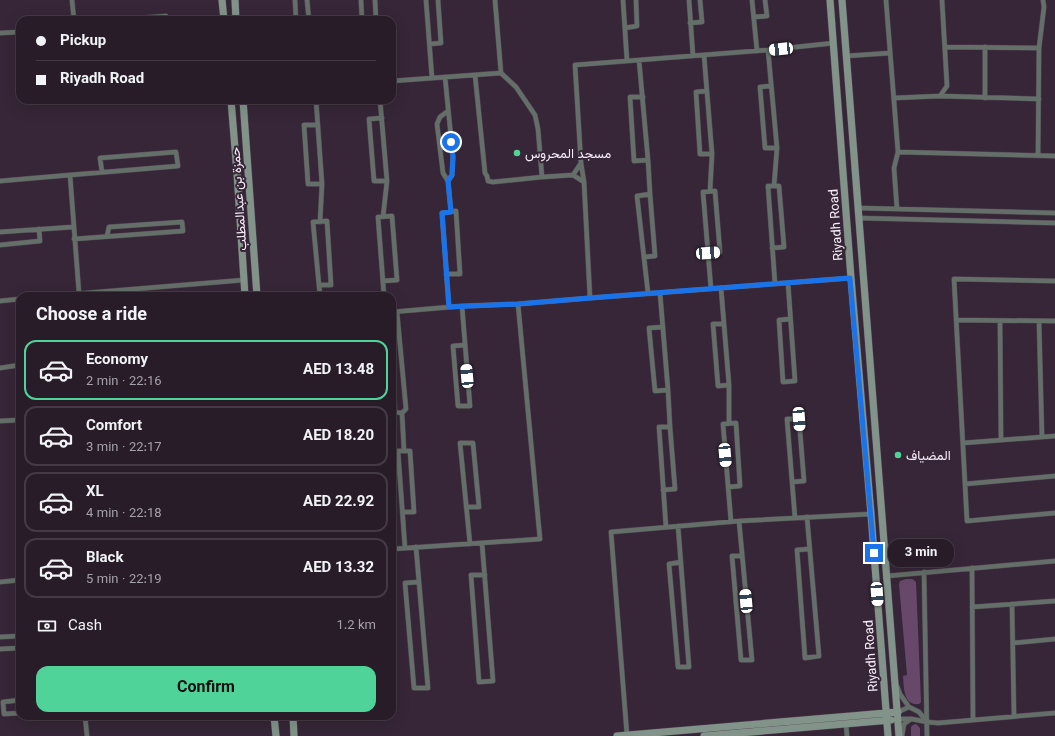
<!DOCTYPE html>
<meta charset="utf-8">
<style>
:root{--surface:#281c29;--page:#302531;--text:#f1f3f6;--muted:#a5a1a8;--line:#443a46;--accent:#50d398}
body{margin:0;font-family:Georgia,Vazirmatn,serif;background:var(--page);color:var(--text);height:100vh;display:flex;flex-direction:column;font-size:15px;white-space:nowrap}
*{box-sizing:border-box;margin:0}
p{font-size:13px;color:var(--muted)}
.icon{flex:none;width:22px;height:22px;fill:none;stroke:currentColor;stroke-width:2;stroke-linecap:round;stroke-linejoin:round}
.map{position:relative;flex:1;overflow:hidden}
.side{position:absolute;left:16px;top:292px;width:380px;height:428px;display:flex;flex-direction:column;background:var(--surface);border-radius:12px;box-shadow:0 4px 16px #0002,0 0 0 1px var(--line)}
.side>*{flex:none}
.banner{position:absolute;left:16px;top:16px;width:380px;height:88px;border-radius:12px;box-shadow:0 4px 16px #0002,0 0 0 1px var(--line);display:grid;align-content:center;height:88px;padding:0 20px;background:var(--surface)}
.end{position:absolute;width:18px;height:18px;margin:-9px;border:5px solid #1a73e8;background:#fff;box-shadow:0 0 0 2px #fff}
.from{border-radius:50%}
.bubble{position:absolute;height:28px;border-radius:12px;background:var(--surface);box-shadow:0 4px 16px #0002,0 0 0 1px var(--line);font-size:13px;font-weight:700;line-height:28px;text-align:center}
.car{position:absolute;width:12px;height:24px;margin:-12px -6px;border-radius:5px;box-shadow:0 0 3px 1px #0007;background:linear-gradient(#fff 24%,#345 0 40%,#fff 0 76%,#345 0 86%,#fff 0)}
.banner b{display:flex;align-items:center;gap:14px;height:38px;font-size:15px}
.banner b+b{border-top:1px solid var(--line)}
.banner i{width:10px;height:10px;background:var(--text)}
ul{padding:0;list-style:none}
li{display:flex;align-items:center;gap:12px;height:60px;margin:0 8px 6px;padding:0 12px;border:2px solid var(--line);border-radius:12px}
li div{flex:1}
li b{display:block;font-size:15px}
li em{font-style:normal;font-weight:700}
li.active{border-color:var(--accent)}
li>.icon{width:36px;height:36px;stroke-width:1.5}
h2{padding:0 20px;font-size:18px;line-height:48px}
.pay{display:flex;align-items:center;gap:10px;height:44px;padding:0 20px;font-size:15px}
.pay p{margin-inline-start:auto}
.button{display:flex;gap:8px;margin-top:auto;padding:8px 20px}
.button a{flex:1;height:46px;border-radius:12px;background:var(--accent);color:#111;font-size:16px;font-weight:700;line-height:46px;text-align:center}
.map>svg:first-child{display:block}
</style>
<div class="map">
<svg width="1055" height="736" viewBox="0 0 1055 736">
<rect width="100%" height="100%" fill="#362637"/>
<!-- green -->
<path fill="#67486a" d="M 906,579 C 910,579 913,578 916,582 L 921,702 L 919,704 C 903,706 904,687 903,676 L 907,675 L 899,584 L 900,581 Z
M 916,724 L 920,728 L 920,736 L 911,736 L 911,727 L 913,725 Z"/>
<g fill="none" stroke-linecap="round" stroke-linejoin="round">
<!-- street casing -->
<g stroke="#514252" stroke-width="5.5">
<path id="street" d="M 72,0 L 74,20
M 295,0 L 296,20
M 307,0 L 309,20
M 361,0 L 362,20
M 375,0 L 376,20
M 426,0 L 432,78
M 623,0 L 627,61
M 689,0 L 693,56
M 752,0 L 757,51
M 886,0 L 898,152 L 894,168 L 897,209
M 754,17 L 767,16 L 765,0
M 116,20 L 166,16 L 166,20
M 690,23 L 702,22 L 700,0
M 625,28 L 637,26 L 636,0
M 0,33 L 20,32
M 834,43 L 768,50 L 575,65 L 581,163 L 584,182 L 590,298 L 851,278
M 430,44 L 441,43 L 438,0
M 945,47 L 1039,48
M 768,50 L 777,148 L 765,148 L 760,87 L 771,86
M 704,55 L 712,154 L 700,154 L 696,92 L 707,91
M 846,56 L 890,53
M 639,60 L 648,160 L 634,161 L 630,97 L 643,97
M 501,73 L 516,87 L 535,115 L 538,129 L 542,177 L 573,175 L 581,163
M 475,75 L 485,173 L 487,176 L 488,181 L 493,182 L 542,177
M 445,77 L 453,157 L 452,175 L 448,181 L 451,212
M 392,81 L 501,73 L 495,0
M 940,96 L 947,86 L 942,0
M 894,98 L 940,96 L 1039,99
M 985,98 L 985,47
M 316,100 L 322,184 L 308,184 L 304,125 L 318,125
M 380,100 L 387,181 L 374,181 L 369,119 L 382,118
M 898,152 L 1055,156
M 1038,155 L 1039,48 L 1044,7 L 1043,0
M 648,160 L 650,194
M 70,175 L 178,166 L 176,152 L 100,158 L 102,172
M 573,175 L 584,182
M 0,181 L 70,175 L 79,293
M 448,181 L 443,173 L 437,124 L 440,117 L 448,111
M 774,186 L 777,148
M 710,191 L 712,154
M 858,208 L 1055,213
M 383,217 L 387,181
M 858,218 L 1055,223
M 320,222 L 322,184
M 0,232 L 73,227
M 74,239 L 183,231 L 182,222 L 109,227 L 107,236
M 0,245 L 40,241 L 39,229
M 772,248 L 784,247 L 779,186 L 768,186 L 775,284
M 708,253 L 720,252 L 715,191 L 703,192 L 711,289
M 644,257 L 655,256 L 650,194 L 637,196 L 648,293
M 446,274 L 460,274 L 456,211 L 442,213 L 449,307
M 383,281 L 397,280 L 392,216 L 378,217 L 384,296
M 1055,281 L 954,279 L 967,521 L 1055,513
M 788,283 L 795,381 L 783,382 L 779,320 L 790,319
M 319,285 L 331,285 L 327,221 L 313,222 L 320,296
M 721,288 L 729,385 L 718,386 L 713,324 L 724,324
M 660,293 L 668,390 L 655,391 L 649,328 L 663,327
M 50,296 L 244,280
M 0,301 L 20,299
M 518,304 L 590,298
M 462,306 L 470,406 L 458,406 L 453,346 L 465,345
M 392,312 L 462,306 L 518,304 L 540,539 L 392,549
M 956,320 L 1055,321
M 1000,321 L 1001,440
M 1039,321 L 1042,437
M 392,357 L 395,412 L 402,413 L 406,409 L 397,312
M 0,368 L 20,365
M 668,390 L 670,427
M 402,413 L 404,451
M 0,421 L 20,420
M 729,423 L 729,385
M 963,443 L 1055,436
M 792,482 L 804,481 L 799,419 L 787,419 L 795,518
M 965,484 L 1055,476
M 728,487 L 740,486 L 736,423 L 723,424 L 731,522
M 663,490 L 675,489 L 670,427 L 659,427 L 666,527
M 466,507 L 479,507 L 473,443 L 460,443 L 470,544
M 403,512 L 414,512 L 410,451 L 398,451 L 405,548
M 807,517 L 819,656 L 805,658 L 797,550 L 809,549
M 739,521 L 752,660 L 741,660 L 732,556 L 742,556
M 678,526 L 689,667 L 678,667 L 669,564 L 681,562
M 482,543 L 493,681 L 479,682 L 471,575 L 485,575
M 416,547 L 428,688 L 414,688 L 405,583 L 419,582
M 972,568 L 973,720
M 924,572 L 927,736
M 887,576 L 1055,561
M 0,582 L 20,580
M 1012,604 L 1014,716
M 972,607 L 1055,601
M 0,637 L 20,636
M 1013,643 L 1055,639
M 0,649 L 20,648
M 897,686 L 900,694 L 909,707
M 20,700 L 3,702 L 4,714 L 20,713
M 898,712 L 909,707 L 919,712 L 927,722
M 85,716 L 87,736
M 897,719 L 912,719 L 927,722 L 938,723 L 1055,713
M 846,724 L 847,736
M 627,735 L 611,532 L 739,521 L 871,514
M 902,736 L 904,724 L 911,719"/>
</g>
<!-- secondary casing -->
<g stroke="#514252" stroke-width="8">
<path id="secondary" d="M 222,0 L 224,20
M 235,0 L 236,20
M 830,0 L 851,278 L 871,514 L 888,736
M 842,0 L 899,736
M 231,100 L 237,173 L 245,296
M 243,100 L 257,296
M 274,716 L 276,736
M 293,716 L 294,736
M 617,736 L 898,712
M 704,736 L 891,720"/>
</g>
<!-- street -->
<use href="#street" stroke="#636f68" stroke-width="4.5"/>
<!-- secondary -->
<use href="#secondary" stroke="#82948a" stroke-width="7"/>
</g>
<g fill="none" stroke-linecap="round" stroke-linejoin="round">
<!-- route -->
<path stroke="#1a73e8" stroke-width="5" d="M 451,142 L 453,157 L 452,175 L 448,181 L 451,212 L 442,213 L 449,307 L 518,304 L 590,298 L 850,278 L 874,553"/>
</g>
<!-- markers -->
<g fill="#50d398" stroke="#362637" stroke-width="1.5">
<circle cx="517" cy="153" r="4"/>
<circle cx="898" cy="455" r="4"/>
</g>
<g text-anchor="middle" stroke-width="4" stroke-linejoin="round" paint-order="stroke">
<!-- poi labels -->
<g font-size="13" fill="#f7edf8" stroke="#362637" text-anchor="start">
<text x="525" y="158">مسجد المحروس</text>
<text x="906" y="460">المضياف</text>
</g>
<!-- street labels -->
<g font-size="13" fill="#f7edf8" stroke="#362637">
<text transform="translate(238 199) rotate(-94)" y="5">حمزة بن عبدالمطلب</text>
<text transform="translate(835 225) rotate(-94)" y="5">Riyadh Road</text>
<text transform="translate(870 656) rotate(-94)" y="5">Riyadh Road</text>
</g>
</g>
</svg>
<i class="end from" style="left:451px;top:142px"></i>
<i class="end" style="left:874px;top:553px"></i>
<div class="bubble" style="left:888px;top:539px;width:66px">3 min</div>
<i class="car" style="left:781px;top:49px;rotate:264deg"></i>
<i class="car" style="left:708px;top:253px;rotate:86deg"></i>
<i class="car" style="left:467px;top:376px;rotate:355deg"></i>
<i class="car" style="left:799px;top:419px;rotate:176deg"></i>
<i class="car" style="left:725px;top:455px;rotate:175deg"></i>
<i class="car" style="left:877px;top:594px;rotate:176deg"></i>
<i class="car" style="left:746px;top:601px;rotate:355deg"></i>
<div class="banner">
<b><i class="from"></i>Pickup</b>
<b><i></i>Riyadh Road</b>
</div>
<section class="side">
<h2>Choose a ride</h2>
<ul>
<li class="active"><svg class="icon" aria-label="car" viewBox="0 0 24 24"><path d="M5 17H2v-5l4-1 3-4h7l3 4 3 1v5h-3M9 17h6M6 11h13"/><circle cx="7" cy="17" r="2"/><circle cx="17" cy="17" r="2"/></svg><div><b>Economy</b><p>2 min · 22:16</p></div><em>AED 13.48</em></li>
<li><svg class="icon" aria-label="car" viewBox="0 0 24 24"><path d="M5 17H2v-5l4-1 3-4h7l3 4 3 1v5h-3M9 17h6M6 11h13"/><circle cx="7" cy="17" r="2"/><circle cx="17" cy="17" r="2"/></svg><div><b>Comfort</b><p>3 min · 22:17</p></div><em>AED 18.20</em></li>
<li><svg class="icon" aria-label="car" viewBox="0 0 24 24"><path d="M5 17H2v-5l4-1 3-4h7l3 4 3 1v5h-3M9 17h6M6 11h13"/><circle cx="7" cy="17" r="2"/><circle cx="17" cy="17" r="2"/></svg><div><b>XL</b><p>4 min · 22:18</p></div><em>AED 22.92</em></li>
<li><svg class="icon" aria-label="car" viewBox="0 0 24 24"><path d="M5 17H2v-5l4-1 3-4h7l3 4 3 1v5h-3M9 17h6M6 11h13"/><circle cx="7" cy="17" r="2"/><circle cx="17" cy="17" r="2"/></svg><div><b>Black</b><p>5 min · 22:19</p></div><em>AED 13.32</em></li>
</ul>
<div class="pay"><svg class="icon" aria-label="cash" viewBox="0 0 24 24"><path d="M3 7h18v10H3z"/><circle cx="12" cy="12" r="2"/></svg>Cash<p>1.2 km</p></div>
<div class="button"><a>Confirm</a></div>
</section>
</div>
